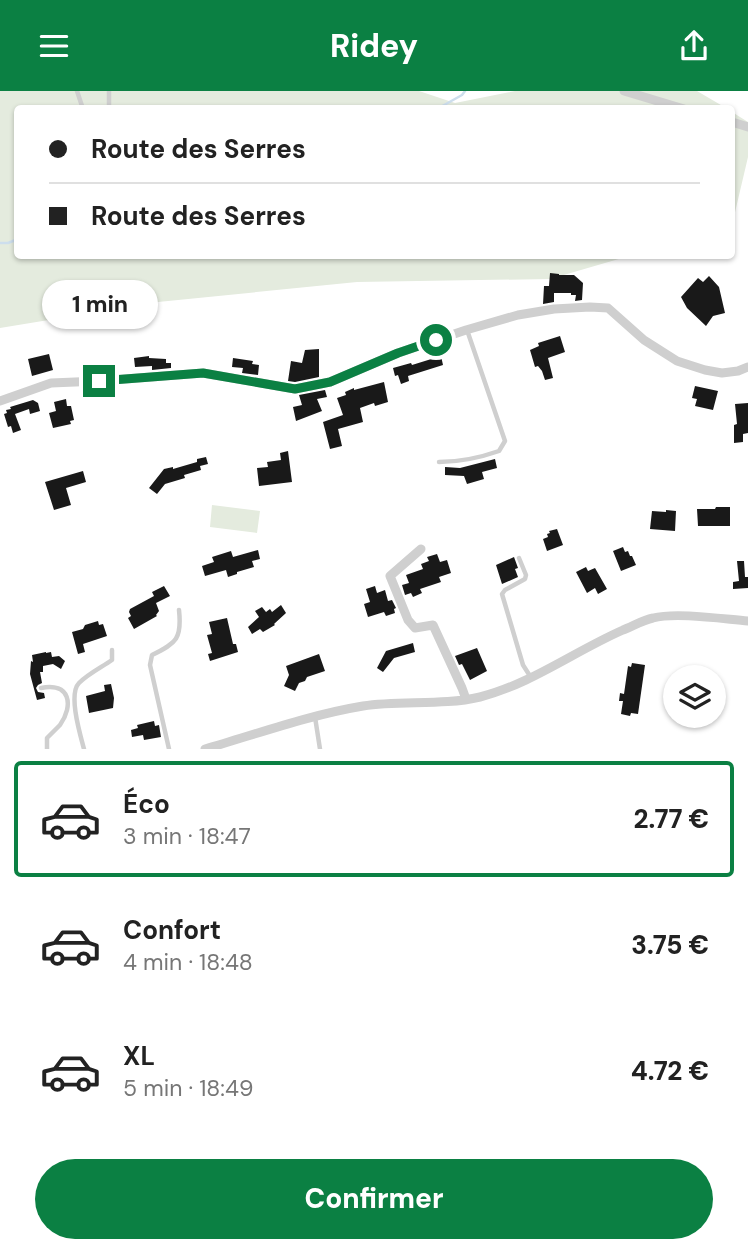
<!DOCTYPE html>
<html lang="fr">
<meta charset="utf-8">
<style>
:root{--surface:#fff;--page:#f2f2f2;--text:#222;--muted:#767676;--line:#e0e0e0;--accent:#0b8043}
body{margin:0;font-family:"DM Sans",sans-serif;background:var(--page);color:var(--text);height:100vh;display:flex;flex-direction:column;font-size:26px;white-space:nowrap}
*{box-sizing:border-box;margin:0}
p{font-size:23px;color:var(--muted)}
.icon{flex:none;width:38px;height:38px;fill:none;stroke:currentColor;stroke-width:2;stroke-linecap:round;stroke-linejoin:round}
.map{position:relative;height:658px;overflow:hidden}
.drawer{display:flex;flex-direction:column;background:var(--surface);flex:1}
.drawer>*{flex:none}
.hud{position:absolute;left:14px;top:14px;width:721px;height:154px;border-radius:7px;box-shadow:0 2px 5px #0004;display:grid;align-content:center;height:154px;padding:0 35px;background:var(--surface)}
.tools{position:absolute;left:663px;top:574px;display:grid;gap:14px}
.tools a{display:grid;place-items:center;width:63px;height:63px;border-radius:50%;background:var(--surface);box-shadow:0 2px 5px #0004;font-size:35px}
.end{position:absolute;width:32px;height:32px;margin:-16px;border:9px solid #0b8043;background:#fff;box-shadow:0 0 0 4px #fff}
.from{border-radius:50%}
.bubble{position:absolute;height:49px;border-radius:24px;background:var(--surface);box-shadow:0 2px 5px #0004;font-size:23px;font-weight:800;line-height:49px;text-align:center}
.hud b{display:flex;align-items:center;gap:24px;height:66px;font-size:26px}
.hud b+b{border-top:2px solid var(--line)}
.hud i{width:18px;height:18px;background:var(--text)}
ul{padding:12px 0 0;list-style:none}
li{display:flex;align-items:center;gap:21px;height:116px;margin:0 14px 10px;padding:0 21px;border:4px solid transparent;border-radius:7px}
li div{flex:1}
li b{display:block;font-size:26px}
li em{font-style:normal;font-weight:800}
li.current{border-color:var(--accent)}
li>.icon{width:63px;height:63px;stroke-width:1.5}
.action{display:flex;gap:14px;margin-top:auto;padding:14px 35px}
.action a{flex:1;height:80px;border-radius:42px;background:var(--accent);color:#fff;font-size:28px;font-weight:800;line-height:80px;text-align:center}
header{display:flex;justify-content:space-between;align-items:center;height:91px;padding:0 35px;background:var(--accent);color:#fff;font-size:32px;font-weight:800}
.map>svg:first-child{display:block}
</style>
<header><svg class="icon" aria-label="menu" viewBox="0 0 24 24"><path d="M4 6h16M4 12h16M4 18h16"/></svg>Ridey<svg class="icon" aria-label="share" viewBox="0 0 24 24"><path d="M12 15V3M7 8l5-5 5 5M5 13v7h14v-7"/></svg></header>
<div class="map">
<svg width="748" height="658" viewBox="0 0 748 658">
<rect width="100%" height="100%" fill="#fff"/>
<!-- green -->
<path fill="#e4ebde" d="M 0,0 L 419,0 L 455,12 L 515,0 L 697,0 L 726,17 L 18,18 L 18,164 L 629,165 L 550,188 L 357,191 L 158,211 L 0,237 Z
M 732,21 L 748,31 L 748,66 L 732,134 Z
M 212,414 L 260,420 L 257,442 L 210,436 Z"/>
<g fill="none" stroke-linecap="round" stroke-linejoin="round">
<!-- stream -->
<path stroke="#cddeed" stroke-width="2.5" d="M 437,18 L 462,4 L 465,0
M 0,152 L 8,152 L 18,148"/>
</g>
<!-- building -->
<path fill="#191919" d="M 550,182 L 559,183 L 559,184 L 574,184 L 583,192 L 582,209 L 575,210 L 576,204 L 571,204 L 571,202 L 554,202 L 554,211 L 543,213 L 544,195 L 549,195 Z
M 709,185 L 719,196 L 725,222 L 713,225 L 706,235 L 687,217 L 681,206 L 698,187 L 703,191 Z
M 560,245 L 565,261 L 548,267 L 553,287 L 545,289 L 542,280 L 538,275 L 535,276 L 530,259 L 539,255 L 538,252 Z
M 319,258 L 319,286 L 295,291 L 288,290 L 291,270 L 302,272 L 305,259 Z
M 49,263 L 53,279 L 32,285 L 28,268 Z
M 149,265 L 149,267 L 166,268 L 166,272 L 171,272 L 171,277 L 152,279 L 152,275 L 135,276 L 134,267 Z
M 441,265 L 443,274 L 408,285 L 409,290 L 401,293 L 398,284 L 395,285 L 393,277 L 411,272 L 412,274 Z
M 233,267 L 253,270 L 252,273 L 259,274 L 258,284 L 242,282 L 243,277 L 232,276 Z
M 384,291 L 388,311 L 375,315 L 374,312 L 360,317 L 363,331 L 338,338 L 342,355 L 330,358 L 323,331 L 343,324 L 337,307 L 346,304 L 345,301 L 354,297 L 354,299 Z
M 695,295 L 718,300 L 713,319 L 695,315 L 697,308 L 692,307 Z
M 325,299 L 327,306 L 317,308 L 322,320 L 296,330 L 293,316 L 302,314 L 299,304 Z
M 66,308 L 67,315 L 71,315 L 74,329 L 70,330 L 71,333 L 53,337 L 49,322 L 56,320 L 54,311 Z
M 33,309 L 38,312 L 40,320 L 30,323 L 29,318 L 15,323 L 21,339 L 13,342 L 11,335 L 8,336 L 4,323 L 7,322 L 6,319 L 11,318 L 10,316 Z
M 748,312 L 748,342 L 743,343 L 743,351 L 734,352 L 734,334 L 737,333 L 735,313 Z
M 288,360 L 292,391 L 259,395 L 257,377 L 268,376 L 267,371 L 281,369 L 280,362 Z
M 206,366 L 208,373 L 200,375 L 201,379 L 184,384 L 185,387 L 165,393 L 157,403 L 149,397 L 164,378 L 173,376 L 173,378 L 197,371 L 197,368 Z
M 495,368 L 497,377 L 482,381 L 484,388 L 467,393 L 464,385 L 445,384 L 445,376 L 460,377 Z
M 83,380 L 86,391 L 66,397 L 71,414 L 54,419 L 45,391 Z
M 716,416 L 730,416 L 730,435 L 698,435 L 697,418 L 715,418 Z
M 666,419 L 676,420 L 675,440 L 650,438 L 652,420 L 666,421 Z
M 557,438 L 563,454 L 547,460 L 543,448 L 548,446 L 547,443 L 550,442 L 549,440 Z
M 623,456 L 625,461 L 628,460 L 630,465 L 632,465 L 636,474 L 621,480 L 613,460 Z
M 258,459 L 260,468 L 252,470 L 254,476 L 237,481 L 237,483 L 228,486 L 226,479 L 205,485 L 202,475 L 214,471 L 212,466 L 231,460 L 233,466 Z
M 437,463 L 440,471 L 447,469 L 451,482 L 439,486 L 441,491 L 420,498 L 422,502 L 413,506 L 411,502 L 405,504 L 402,494 L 409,492 L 406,484 L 423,478 L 421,473 L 429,470 L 427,466 Z
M 514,466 L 518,477 L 515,478 L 518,486 L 502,493 L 496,474 Z
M 737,470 L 744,470 L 745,486 L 748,486 L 748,497 L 733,498 L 733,491 L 739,490 Z
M 586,476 L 588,480 L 595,477 L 607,498 L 598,503 L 595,497 L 587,502 L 576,481 Z
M 164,495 L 170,505 L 156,512 L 159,520 L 156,524 L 157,525 L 134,538 L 128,527 L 131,525 L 129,521 L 130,518 L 154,505 L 152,501 Z
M 375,495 L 377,502 L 385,499 L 388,510 L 392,509 L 396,517 L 394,518 L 395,522 L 386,525 L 384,521 L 368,526 L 364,513 L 370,511 L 366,498 Z
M 281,514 L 286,522 L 274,533 L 275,534 L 263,541 L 260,538 L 252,543 L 248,536 L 259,526 L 255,520 L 262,516 L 266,521 L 270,518 L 272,521 Z
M 227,527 L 233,553 L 236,553 L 238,561 L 210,570 L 208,563 L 212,562 L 207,544 L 212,543 L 209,531 Z
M 98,530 L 99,534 L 103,533 L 107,545 L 83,553 L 85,561 L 78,563 L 72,541 L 83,538 L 85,534 Z
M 413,552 L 415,561 L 394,567 L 383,581 L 377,577 L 386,560 Z
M 477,557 L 487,580 L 470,589 L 462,573 L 459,574 L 455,565 Z
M 46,561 L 46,562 L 51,561 L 52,566 L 59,565 L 65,570 L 61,578 L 53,573 L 43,575 L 43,581 L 40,581 L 42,592 L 38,594 L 36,597 L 38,601 L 44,602 L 45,607 L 37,609 L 30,583 L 31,570 L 33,571 L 32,564 Z
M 319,563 L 325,580 L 307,586 L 305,590 L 299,592 L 295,600 L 284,595 L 289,584 L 286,575 Z
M 632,572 L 645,574 L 638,623 L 631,622 L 630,625 L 621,623 L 623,610 L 619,610 L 620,602 L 624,603 L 628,575 L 631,576 Z
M 111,593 L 114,607 L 113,617 L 89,622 L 86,605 L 105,600 L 104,594 Z
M 154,630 L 155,635 L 159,634 L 161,646 L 144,649 L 143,644 L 132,646 L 131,639 L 138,637 L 137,634 Z"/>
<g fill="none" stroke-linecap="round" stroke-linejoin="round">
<!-- lane -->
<path stroke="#cfcfcf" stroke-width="4.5" d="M 77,0 L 83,18
M 109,18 L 109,0
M 439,371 C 460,371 479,367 499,360 L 505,350 L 467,239
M 519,467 L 526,484 L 525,488 L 505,499 L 502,503 L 523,574 L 530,585
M 41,597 C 70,591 74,614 60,634 C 56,638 51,643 47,647 L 47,658
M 315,626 L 320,658
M 84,658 C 80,643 68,603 79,592 C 88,583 102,576 112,569 L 112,559
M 169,658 L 150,574 L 152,564 C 177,552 182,547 179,519"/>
<!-- street -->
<path stroke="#cfcfcf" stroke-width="9" d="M 624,0 L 684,18
M 732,31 L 748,36
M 0,310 L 51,292 L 99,290 L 203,282 L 295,298 L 330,291 L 398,262 L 466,239 L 518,224 L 554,218 L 590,216 L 608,217 L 644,249 L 677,270 L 705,279 L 722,282 L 738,280 L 748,276
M 421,458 L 390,485 L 408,529 L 415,537 L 433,534 L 462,597 L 466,608
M 205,658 C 257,643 309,624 363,615 C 401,609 442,615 480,606 C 531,593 575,560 623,539 C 633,535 643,529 653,527 C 676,521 723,528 748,530"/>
</g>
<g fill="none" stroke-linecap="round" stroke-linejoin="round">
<!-- route -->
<path stroke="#0b8043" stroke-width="9" d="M 99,290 L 203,282 L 295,298 L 330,291 L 398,262 L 436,249"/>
</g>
</svg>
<div class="tools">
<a><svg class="icon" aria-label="layers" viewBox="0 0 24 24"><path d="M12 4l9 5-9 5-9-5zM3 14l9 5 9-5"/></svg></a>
</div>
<i class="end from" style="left:436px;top:249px"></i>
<i class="end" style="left:99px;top:290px"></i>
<div class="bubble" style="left:42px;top:189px;width:116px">1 min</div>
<div class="hud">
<b><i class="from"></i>Route des Serres</b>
<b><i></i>Route des Serres</b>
</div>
</div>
<section class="drawer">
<ul>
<li class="current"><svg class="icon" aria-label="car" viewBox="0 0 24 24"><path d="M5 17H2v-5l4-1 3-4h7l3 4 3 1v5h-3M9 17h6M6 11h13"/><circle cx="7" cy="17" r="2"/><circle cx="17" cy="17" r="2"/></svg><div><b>Éco</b><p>3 min · 18:47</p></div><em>2.77 €</em></li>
<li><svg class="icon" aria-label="car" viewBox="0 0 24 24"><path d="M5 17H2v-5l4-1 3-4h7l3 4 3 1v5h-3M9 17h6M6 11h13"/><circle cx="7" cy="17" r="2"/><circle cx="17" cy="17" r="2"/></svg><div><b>Confort</b><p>4 min · 18:48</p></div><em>3.75 €</em></li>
<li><svg class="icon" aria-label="car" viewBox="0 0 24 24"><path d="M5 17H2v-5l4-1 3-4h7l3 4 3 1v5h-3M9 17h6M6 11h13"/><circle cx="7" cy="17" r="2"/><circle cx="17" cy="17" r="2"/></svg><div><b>XL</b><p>5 min · 18:49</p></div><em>4.72 €</em></li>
</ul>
<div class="action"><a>Confirmer</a></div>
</section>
